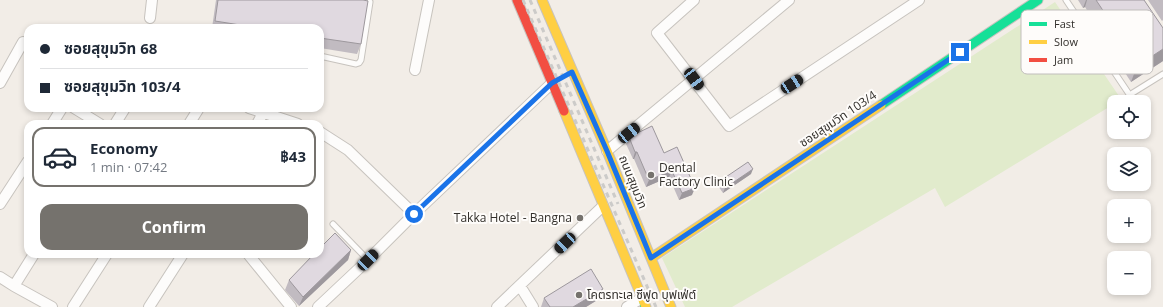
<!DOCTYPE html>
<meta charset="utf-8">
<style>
:root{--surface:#fff;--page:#f6f6f7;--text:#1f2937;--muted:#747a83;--line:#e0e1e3;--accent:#75726d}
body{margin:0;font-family:"Open Sans","Noto Sans Thai",sans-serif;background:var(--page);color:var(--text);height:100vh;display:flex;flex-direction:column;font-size:15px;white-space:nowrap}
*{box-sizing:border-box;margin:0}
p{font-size:13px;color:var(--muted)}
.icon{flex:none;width:22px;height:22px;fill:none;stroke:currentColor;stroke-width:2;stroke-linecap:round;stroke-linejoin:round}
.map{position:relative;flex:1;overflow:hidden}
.drawer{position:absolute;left:24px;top:120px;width:300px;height:138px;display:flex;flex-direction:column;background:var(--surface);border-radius:12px;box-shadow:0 2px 6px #0003}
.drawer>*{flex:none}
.hud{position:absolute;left:24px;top:24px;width:300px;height:88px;border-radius:12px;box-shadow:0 2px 6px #0003;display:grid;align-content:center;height:88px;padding:0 16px;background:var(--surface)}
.buttons{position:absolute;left:1107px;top:95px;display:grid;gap:8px}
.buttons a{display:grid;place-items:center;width:44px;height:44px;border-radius:8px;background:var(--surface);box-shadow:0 2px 6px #0003;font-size:20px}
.end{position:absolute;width:18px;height:18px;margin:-9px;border:5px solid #1a73e8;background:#fff;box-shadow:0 0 0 2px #fff}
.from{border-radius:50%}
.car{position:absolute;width:12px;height:24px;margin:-12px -6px;border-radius:5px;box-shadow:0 0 3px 1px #0007;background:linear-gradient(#222 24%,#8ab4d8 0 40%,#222 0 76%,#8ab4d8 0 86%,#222 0)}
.hud b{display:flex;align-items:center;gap:14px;height:38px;font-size:15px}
.hud b+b{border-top:1px solid var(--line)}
.hud i{width:10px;height:10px;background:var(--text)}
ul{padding:7px 0 0;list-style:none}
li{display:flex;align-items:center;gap:12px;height:60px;margin:0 8px 6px;padding:0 8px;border:2px solid transparent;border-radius:12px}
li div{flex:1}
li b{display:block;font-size:15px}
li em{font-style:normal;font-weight:700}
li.current{border-color:var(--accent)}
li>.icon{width:36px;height:36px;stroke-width:1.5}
.action{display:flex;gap:8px;margin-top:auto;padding:8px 16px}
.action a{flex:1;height:46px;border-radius:12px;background:var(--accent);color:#fff;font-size:16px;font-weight:700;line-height:46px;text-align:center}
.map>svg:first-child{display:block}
</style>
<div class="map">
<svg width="1163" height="307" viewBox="0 0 1163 307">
<rect width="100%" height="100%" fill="#f2ede7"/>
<!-- grass -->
<path fill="#e1ebcc" d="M 1055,2 L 1121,99 L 1114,102 L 1114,104 L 945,207 L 935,188 L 732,307 L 685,307 L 662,258 Z"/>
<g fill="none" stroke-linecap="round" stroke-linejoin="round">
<!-- lane casing -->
<g stroke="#c7c3be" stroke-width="7">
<path id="lane" d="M 1066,0 L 1129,94 L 1131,94 L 1163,74
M 320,56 L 356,64 L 359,63 L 361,60 L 370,2
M 333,224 L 368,260"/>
</g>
<!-- street casing -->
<g stroke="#c7c3be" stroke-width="12">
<path id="street" d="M 694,0 L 657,33 L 729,126 L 919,0
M 150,18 L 152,0
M 415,70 L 429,0
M 0,83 L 23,42
M 74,108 L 100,124
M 249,108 L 298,124
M 52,124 L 62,108
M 115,124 L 125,108
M 189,124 L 199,108
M 257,124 L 263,113
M 320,132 L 348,150 L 414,214
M 607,151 L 789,0
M 0,204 L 28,161
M 248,254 L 291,307
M 0,277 L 14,286 L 52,307
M 14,286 L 34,254
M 520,286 L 533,307
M 73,307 L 107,254
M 149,307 L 183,254
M 318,307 L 368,260 L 414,214 L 552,83
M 497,307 L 603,206
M 627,307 L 642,298"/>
</g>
<!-- fast casing -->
<g stroke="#c7c3be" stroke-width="11">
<path id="fast" d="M 881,105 L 1038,0
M 644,302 L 645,307"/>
</g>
<!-- slow casing -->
<g stroke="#c7c3be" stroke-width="11">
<path id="slow" d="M 542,0 L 607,151 L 671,307
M 564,111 L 646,307
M 651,258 L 881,105"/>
</g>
<!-- jam casing -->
<g stroke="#c7c3be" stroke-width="11">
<path id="jam" d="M 517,0 L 564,111"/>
</g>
<!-- lane -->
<use href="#lane" stroke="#fdfcfb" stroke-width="5"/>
<!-- street -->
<use href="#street" stroke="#fdfcfb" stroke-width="10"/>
<!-- fast -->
<use href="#fast" stroke="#16e098" stroke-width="9"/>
<!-- slow -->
<use href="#slow" stroke="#ffcf43" stroke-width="9"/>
<!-- jam -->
<use href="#jam" stroke="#f24e42" stroke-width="9"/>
<!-- rail -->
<path stroke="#cccbc9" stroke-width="3" stroke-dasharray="5 5" stroke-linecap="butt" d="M 523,0 L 656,307
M 530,0 L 618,204"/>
</g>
<!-- wall -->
<path fill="#c1bbc1" d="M 216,0 L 363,0 L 361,44 L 357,54 L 320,48 L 320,28 L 212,28 Z
M 1078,0 L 1144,0 L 1163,28 L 1163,61 L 1131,82 L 1118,62 L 1119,60 L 1085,7 L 1083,8 Z
M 1148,0 L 1163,0 L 1163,20 L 1162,21 Z
M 629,137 L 664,153 L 692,195 L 679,200 L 669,177 L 646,187 L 634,159 L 633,159 L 626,144 Z
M 751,174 L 723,193 L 718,186 L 720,181 Z
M 351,250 L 348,260 L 299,306 L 285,290 L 289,280 Z
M 544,298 L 599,299 L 586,307 L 541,307 Z"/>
<!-- shaded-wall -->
<path fill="#9d989d" d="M 1086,0 L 1087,0 L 1085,7 L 1083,8 Z
M 1163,49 L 1163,61 L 1131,82 L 1137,66 Z
M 635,152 L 637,152 L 634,159 L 633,159 Z
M 753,169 L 751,174 L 723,193 L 725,188 Z
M 672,171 L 669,177 L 646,187 L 649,180 Z
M 695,188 L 692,195 L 679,200 L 682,193 Z
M 351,250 L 348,260 L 299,306 L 303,297 Z
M 603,289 L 599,299 L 586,307 L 573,307 Z"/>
<!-- building -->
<path fill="#e0d9e0" stroke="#9d989d" d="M 218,0 L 363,0 L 368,1 L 361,44 L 320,38 L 320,28 L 259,28 L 215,21 Z
M 1096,0 L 1144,0 L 1163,28 L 1163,49 L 1137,66 L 1124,46 L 1126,45 Z
M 652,126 L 664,153 L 677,147 L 695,188 L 682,193 L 672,171 L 649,180 L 637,152 L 635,152 L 629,137 Z
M 748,162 L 753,169 L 725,188 L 720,181 Z
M 335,233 L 351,250 L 303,297 L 289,280 L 314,254 L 320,254 L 320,248 Z
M 591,269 L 603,289 L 573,307 L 550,307 L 544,298 Z"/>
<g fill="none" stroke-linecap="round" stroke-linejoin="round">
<!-- route -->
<path stroke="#1a73e8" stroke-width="5" d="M 414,214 L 552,83 L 572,72 L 607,151 L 651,258 L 960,52"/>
</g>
<!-- markers -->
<g fill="#75726d" stroke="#fefcfa" stroke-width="1.5">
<circle cx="651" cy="175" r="4"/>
<circle cx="580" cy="218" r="4"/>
<circle cx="579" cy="295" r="4"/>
</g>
<g text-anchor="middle" stroke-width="4" stroke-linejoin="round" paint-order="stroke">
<!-- street labels -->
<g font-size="12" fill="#322f2b" stroke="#fefcfa">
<text transform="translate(838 119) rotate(-34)" y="4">ซอยสุขุมวิท 103/4</text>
<text transform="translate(633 182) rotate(68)" y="4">ถนนสุขุมวิท</text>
</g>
<!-- poi labels -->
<g font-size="12" fill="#322f2b" stroke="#fefcfa" text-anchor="start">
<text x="659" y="172">Dental<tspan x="659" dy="14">Factory Clinic</tspan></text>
<text x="572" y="222" text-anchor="end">Takka Hotel - Bangna</text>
<text x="587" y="299">โคตรทะเล ซีฟูด บุฟเฟ่ต์</text>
</g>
</g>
<!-- legend -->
<rect x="1021" y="10" width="132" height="64" rx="6" fill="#fefcfa" stroke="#c1bebc" stroke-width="1"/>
<rect x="1029" y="22" width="18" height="4" fill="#16e098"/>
<rect x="1029" y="40" width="18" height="4" fill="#ffcf43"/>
<rect x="1029" y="58" width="18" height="4" fill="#f24e42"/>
<g font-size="11" fill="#322f2b">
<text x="1054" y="28">Fast</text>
<text x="1054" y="46">Slow</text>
<text x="1054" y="64">Jam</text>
</g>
</svg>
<div class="buttons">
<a><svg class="icon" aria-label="locate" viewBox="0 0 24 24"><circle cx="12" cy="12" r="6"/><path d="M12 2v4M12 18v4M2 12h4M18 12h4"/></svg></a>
<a><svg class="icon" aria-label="layers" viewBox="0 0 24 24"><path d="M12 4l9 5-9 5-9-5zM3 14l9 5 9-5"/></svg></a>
<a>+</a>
<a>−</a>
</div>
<i class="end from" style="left:414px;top:214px"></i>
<i class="end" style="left:960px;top:52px"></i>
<i class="car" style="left:694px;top:79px;rotate:143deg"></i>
<i class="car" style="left:792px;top:84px;rotate:57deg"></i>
<i class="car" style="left:629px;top:133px;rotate:51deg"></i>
<i class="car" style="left:565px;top:243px;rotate:227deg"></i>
<i class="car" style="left:368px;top:260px;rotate:45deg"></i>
<div class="hud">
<b><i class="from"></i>ซอยสุขุมวิท 68</b>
<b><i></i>ซอยสุขุมวิท 103/4</b>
</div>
<section class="drawer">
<ul>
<li class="current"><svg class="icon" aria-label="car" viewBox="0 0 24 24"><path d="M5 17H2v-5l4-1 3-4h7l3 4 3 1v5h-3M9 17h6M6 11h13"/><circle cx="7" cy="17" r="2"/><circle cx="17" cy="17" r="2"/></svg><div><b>Economy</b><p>1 min · 07:42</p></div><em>฿43</em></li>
</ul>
<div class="action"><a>Confirm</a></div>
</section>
</div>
